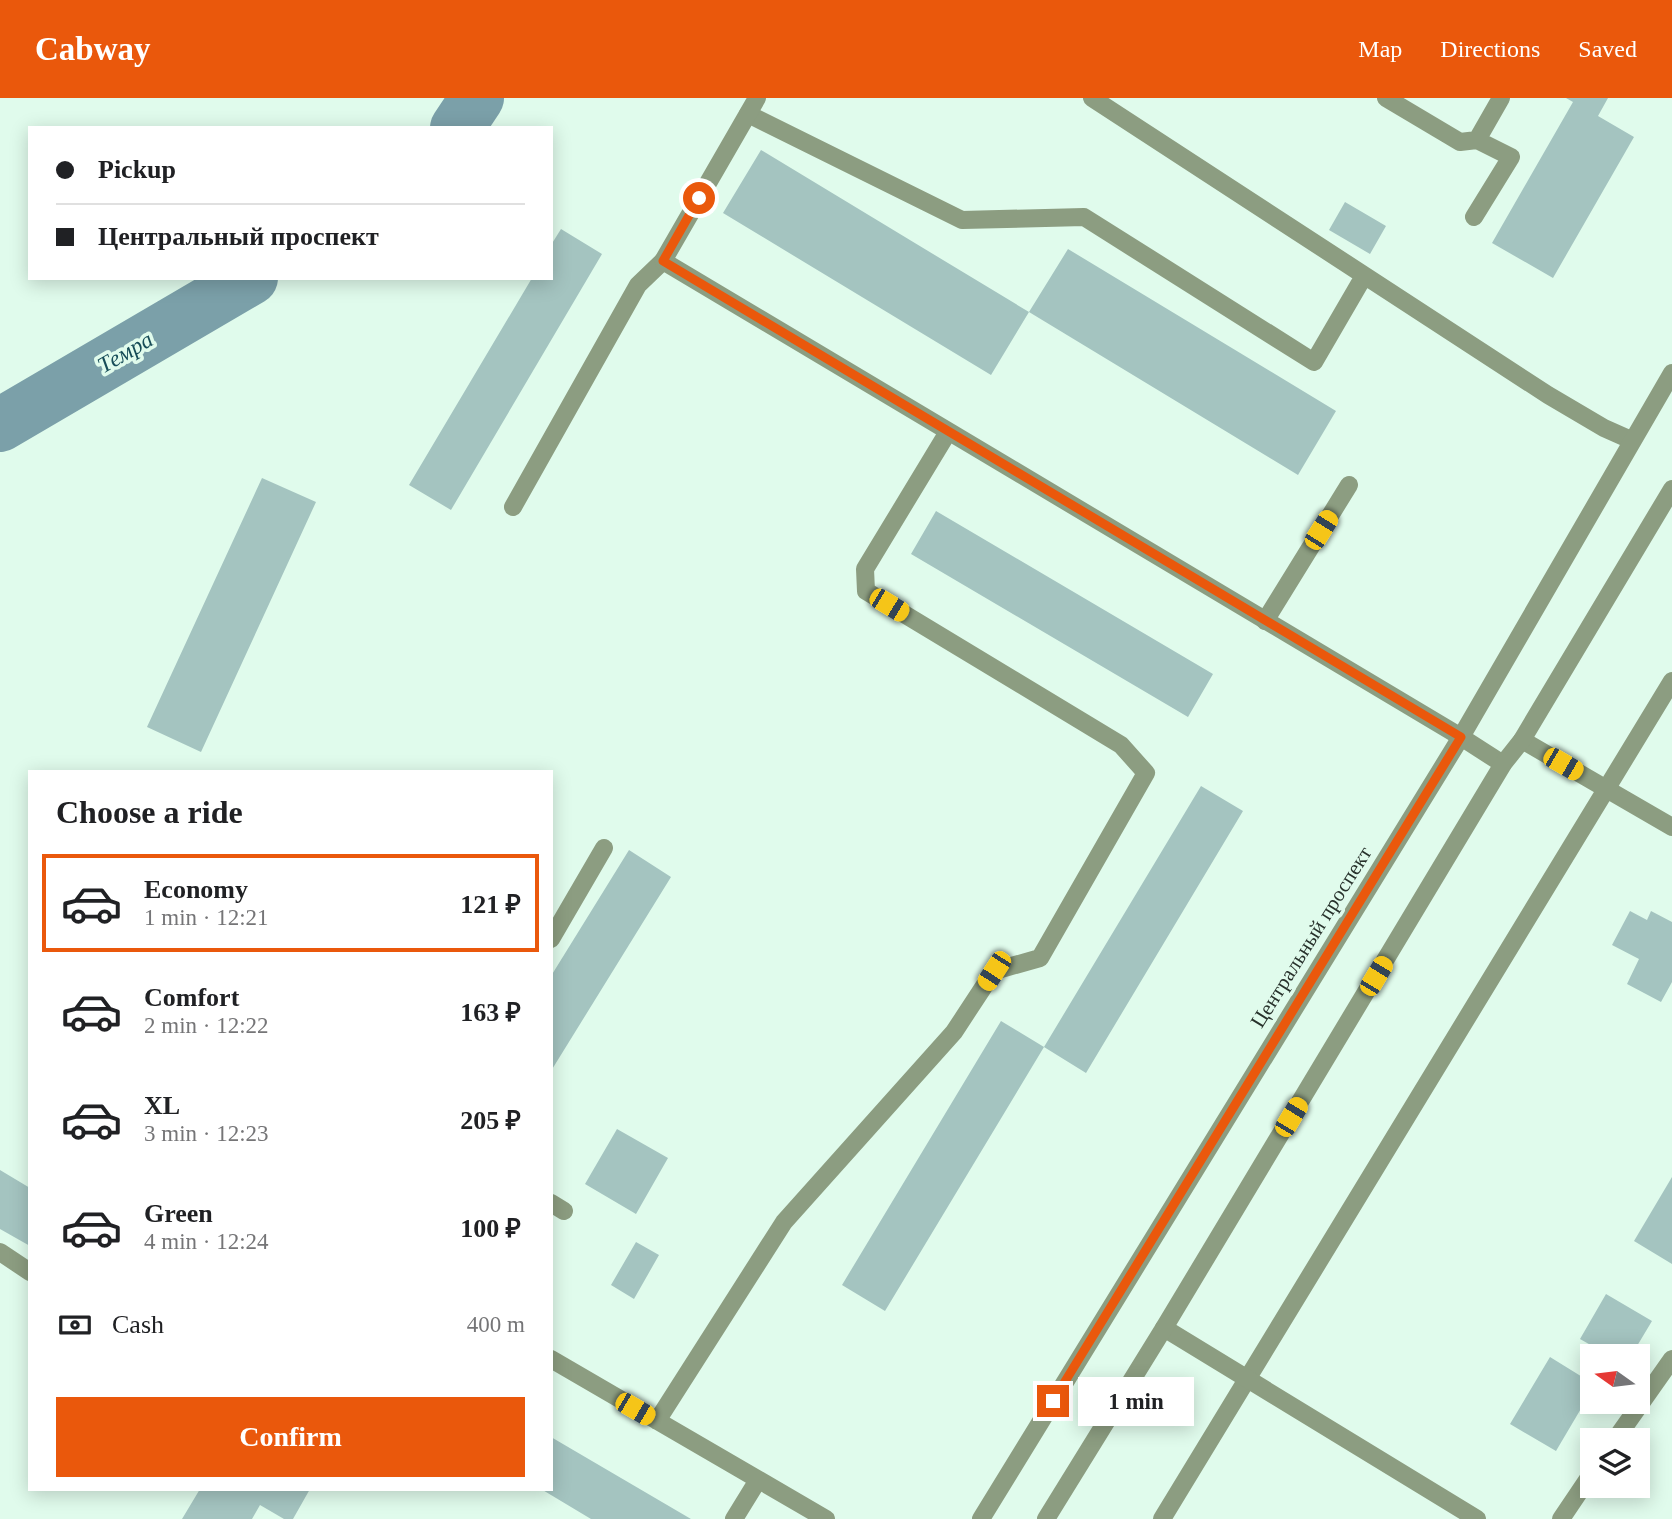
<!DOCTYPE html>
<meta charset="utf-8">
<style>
:root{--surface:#fff;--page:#f2f2f2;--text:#202124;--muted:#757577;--line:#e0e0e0;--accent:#ea580c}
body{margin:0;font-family:"Times New Roman",serif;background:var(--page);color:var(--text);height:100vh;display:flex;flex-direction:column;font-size:26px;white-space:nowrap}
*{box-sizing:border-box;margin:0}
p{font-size:23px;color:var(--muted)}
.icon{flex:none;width:38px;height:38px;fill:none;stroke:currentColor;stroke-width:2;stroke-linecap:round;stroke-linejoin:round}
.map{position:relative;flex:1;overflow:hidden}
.details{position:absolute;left:28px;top:672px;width:525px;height:721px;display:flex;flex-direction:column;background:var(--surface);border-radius:0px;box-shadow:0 4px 18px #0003}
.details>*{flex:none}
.banner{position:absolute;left:28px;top:28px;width:525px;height:154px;border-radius:0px;box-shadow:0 4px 18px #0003;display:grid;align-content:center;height:154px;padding:0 28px;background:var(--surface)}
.needle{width:46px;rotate:284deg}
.fabs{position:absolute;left:1580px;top:1246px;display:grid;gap:14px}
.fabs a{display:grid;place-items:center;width:70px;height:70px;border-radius:0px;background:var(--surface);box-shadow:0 4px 18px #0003;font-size:35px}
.end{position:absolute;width:32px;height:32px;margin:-16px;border:9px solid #ea580c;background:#fff;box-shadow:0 0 0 4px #fff}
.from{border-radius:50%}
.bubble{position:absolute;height:49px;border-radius:0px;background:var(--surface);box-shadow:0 4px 18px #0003;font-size:23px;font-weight:700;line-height:49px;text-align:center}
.car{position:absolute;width:21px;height:42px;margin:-21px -10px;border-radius:9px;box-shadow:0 0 5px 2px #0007;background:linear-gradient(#f5c518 24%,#345 0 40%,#f5c518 0 76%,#345 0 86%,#f5c518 0)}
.banner b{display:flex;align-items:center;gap:24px;height:66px;font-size:26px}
.banner b+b{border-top:2px solid var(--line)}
.banner i{width:18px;height:18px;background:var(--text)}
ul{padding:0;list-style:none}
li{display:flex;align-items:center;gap:21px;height:98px;margin:0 14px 10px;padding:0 14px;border:4px solid transparent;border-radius:0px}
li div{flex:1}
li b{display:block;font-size:26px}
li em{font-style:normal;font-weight:700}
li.on{border-color:var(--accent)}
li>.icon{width:63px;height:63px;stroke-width:1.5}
h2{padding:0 28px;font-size:32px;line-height:84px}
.pay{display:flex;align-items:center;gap:18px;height:77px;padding:0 28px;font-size:26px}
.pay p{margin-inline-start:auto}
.action{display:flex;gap:14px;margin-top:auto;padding:14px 28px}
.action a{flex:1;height:80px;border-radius:0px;background:var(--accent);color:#fff;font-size:28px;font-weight:700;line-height:80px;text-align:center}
header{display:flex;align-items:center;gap:42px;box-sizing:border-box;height:98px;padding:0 35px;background:var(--accent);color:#fff}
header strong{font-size:33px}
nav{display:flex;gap:38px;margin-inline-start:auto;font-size:24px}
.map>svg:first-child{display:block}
</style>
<header>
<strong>Cabway</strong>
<nav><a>Map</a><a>Directions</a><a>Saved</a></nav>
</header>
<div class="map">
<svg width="1672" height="1421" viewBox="0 0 1672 1421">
<rect width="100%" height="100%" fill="#e0fbec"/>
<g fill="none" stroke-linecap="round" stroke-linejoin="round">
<!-- river -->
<path stroke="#7ba0a9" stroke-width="54" d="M 457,30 L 477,0
M 0,327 L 251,180"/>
</g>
<!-- building -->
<path fill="#a4c4c0" d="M 1566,0 L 1608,0 L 1598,18 L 1634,39 L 1553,180 L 1492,145 L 1573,4 Z
M 761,52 L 1029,214 L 991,277 L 723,115 Z
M 1345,104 L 1386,128 L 1370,156 L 1329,132 Z
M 561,131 L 602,156 L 451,412 L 409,387 L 532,180 L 551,180 L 551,147 Z
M 1068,151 L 1336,313 L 1298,377 L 1029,214 Z
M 262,380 L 316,404 L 201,654 L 147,629 Z
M 936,413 L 1213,576 L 1188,619 L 911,456 Z
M 1201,688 L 1243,713 L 1086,975 L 1044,949 Z
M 629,752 L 671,779 L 551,973 L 551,878 Z
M 1630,813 L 1647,822 L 1651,813 L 1672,824 L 1672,884 L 1661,904 L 1627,886 L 1639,861 L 1612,847 Z
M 1001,923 L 1044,949 L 885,1213 L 842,1187 Z
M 617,1031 L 668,1060 L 636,1116 L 585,1086 Z
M 0,1072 L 30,1090 L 30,1148 L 0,1131 Z
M 1672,1079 L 1672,1166 L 1634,1143 Z
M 636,1144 L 659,1157 L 634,1201 L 611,1187 Z
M 1606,1196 L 1652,1223 L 1631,1258 L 1610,1258 L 1580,1241 Z
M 1550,1259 L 1592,1285 L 1592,1292 L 1556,1353 L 1510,1326 Z
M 551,1339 L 691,1421 L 591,1421 L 541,1391 L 551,1391 Z
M 200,1391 L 310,1391 L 293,1421 L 284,1421 L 260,1407 L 252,1421 L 182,1421 Z"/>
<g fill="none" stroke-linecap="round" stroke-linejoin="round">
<!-- service -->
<path stroke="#8c9d81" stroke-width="18" d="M 1092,0 L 1548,297 L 1604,330 L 1631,342
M 1386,0 L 1460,44 L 1477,42
M 748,16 L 962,122 L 1084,119 L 1314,264 L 1364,178
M 1474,119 L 1511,59 L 1477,42 L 1501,0
M 513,409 L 638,187 L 663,163
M 1265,523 L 1349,387
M 1522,642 L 1672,729
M 551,841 L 604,750
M 551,1105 L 564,1113
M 0,1154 L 30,1174
M 551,1261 L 826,1421
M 657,1323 L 784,1124 L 954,934 L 994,873 L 1040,860 L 1146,675 L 1121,647 L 866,493 L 865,471 L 948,334
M 734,1421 L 758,1382
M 1162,1421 L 1672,583"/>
<!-- minor -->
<path stroke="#8c9d81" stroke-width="18" d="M 757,0 L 663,163 L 1461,639 L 1503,666
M 1164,1230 L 1477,1421
M 1615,1342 L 1672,1261
M 1561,1421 L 1592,1375"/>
<!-- tertiary -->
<path stroke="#8c9d81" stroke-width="18" d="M 981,1421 L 1461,639 L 1672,275
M 1046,1421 L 1164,1230 L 1503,666 L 1522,642 L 1672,391"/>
</g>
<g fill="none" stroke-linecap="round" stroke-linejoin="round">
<!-- route -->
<path stroke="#ea580c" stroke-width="9" d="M 699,100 L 663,163 L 1461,639 L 1053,1303"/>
</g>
<g text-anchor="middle" stroke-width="7" stroke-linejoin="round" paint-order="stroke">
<!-- street labels -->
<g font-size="21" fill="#28322c" stroke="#e0fbec">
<text transform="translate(1311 839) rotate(-58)" y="7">Центральный проспект</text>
</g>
<!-- water labels -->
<g font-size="23" font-style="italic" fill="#164c57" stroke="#e0fbec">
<text transform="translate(125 254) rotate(-30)" y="8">Темра</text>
</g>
</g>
</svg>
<div class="fabs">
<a><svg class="needle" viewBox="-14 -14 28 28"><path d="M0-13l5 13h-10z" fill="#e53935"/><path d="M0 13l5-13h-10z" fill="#757577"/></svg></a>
<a><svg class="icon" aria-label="layers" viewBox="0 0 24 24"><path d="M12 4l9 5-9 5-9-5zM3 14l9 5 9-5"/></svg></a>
</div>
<i class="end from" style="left:699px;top:100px"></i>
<i class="end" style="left:1053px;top:1303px"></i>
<div class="bubble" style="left:1078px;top:1279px;width:116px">1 min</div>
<i class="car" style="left:1321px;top:432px;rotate:32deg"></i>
<i class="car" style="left:889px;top:507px;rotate:121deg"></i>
<i class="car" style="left:1563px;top:666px;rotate:120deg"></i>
<i class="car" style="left:994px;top:873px;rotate:213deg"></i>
<i class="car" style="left:1376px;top:878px;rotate:31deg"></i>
<i class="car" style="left:1291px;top:1019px;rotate:31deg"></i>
<i class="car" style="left:635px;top:1311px;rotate:120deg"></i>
<div class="banner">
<b><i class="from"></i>Pickup</b>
<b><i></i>Центральный проспект</b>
</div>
<section class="details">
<h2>Choose a ride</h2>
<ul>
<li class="on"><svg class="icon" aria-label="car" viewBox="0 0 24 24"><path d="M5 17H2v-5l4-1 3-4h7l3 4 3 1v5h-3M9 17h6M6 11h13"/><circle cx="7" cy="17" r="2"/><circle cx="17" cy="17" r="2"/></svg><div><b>Economy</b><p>1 min · 12:21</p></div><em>121 ₽</em></li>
<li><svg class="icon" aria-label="car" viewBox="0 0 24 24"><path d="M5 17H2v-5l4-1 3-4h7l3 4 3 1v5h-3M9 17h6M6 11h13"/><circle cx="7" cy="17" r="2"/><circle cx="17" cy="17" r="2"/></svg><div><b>Comfort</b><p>2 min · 12:22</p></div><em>163 ₽</em></li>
<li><svg class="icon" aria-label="car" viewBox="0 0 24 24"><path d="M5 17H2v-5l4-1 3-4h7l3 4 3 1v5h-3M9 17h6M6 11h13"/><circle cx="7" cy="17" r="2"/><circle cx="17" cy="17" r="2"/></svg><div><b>XL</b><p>3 min · 12:23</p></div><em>205 ₽</em></li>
<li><svg class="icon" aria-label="car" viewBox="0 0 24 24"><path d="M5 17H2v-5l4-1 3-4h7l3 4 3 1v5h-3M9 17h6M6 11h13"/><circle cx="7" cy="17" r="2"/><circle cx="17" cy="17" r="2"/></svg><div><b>Green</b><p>4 min · 12:24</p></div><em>100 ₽</em></li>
</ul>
<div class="pay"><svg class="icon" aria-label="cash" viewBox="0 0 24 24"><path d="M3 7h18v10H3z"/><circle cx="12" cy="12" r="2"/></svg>Cash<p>400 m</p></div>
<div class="action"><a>Confirm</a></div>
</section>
</div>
